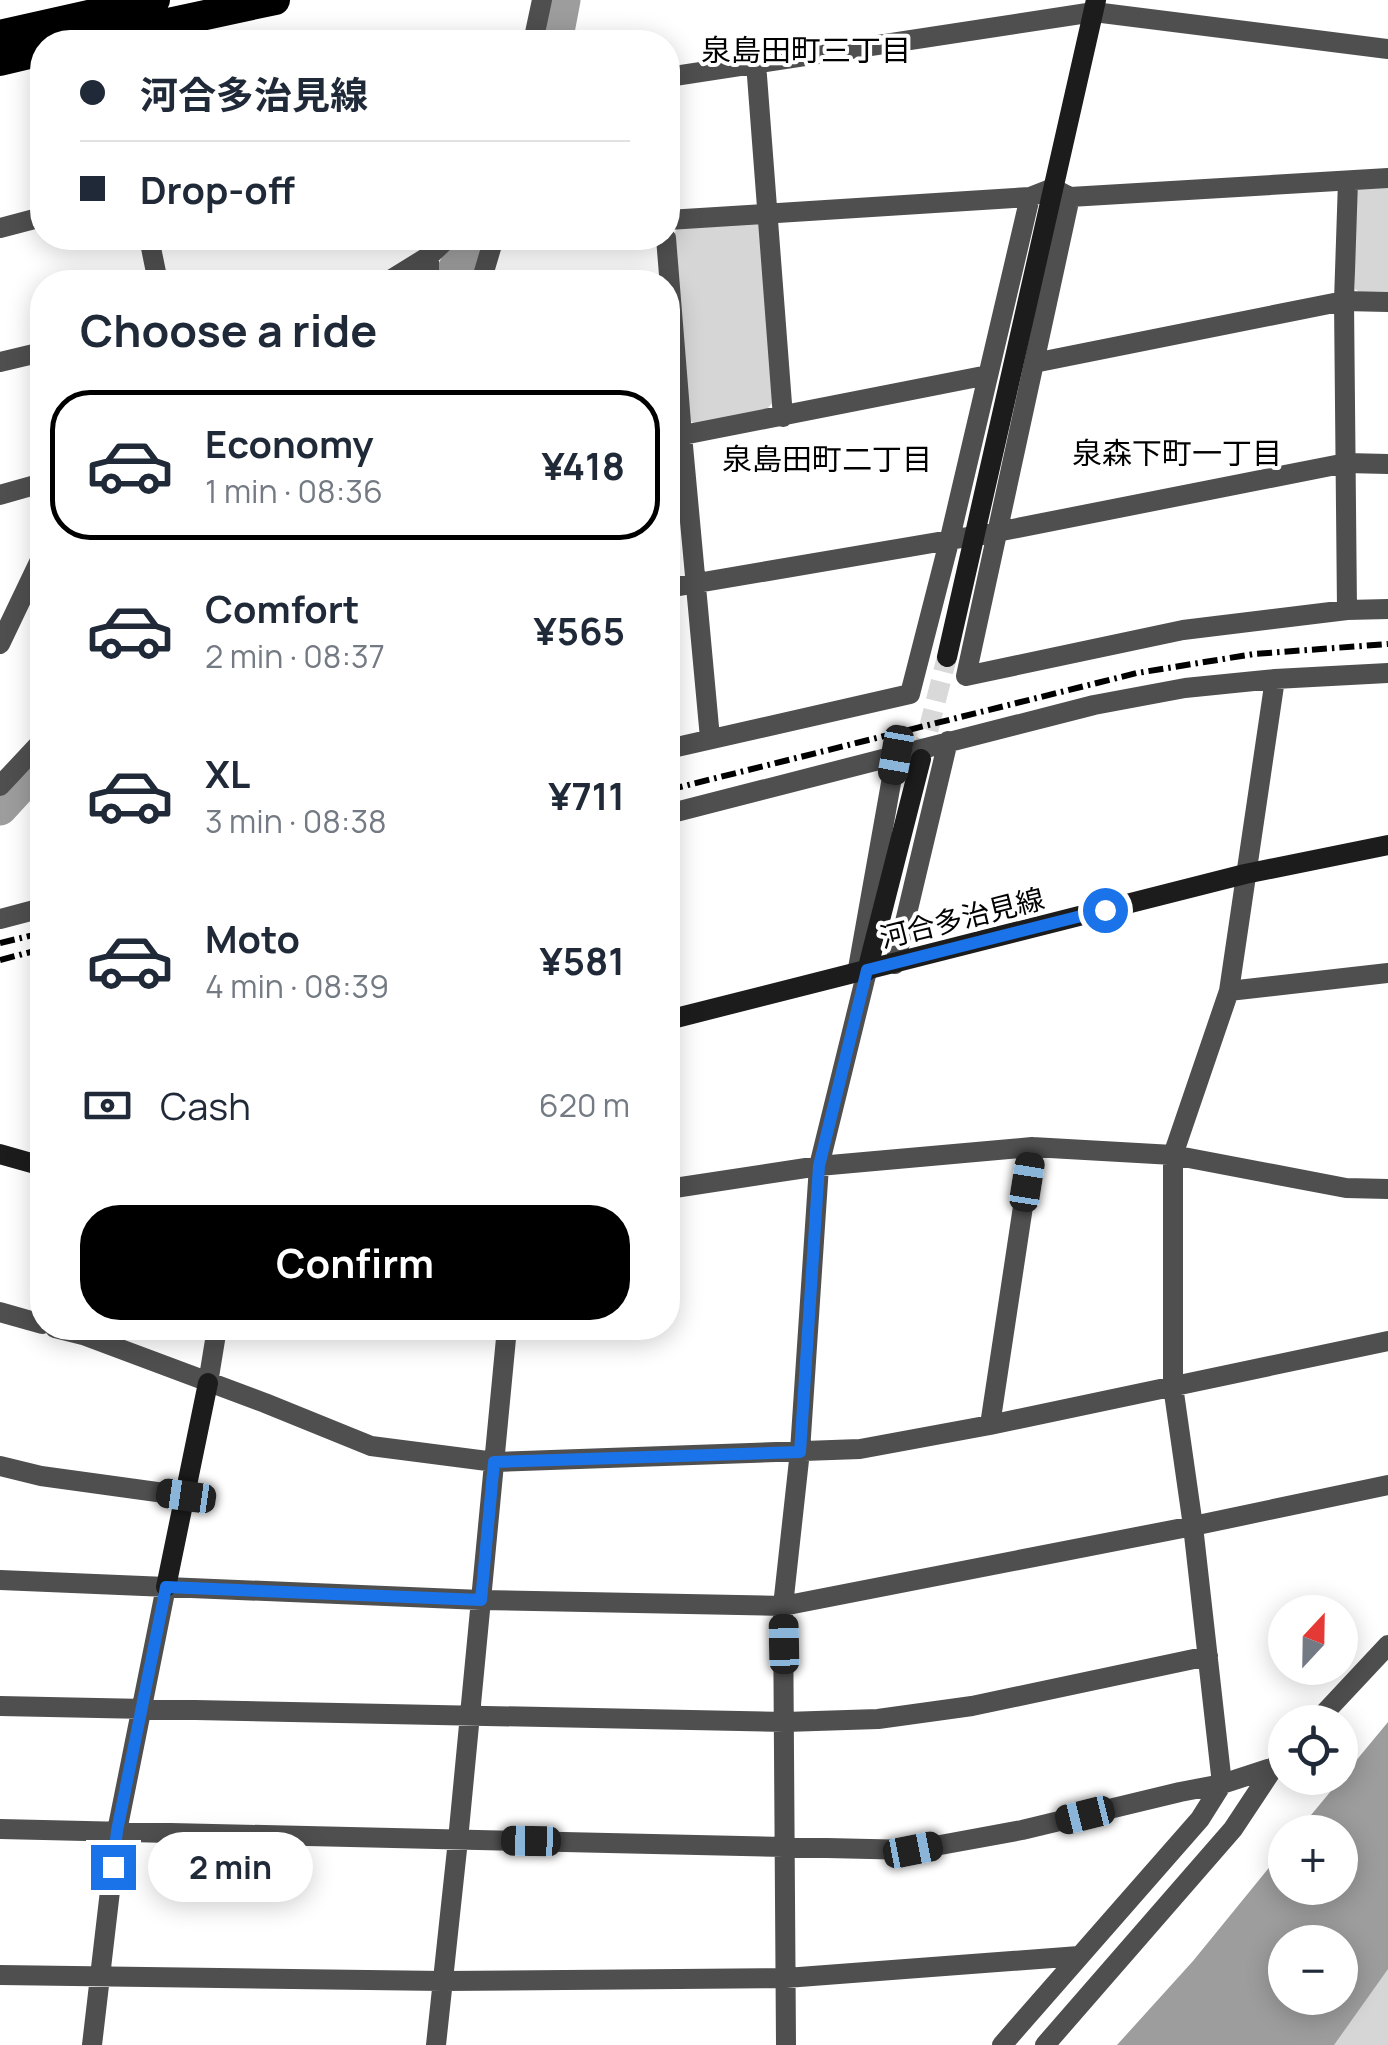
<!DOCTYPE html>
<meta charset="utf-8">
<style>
:root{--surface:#fff;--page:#f6f6f7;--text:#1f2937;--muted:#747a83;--line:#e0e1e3;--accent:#000}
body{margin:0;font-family:Manrope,"Noto Sans JP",sans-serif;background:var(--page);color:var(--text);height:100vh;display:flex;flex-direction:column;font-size:38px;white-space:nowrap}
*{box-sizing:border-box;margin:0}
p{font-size:32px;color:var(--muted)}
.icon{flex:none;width:55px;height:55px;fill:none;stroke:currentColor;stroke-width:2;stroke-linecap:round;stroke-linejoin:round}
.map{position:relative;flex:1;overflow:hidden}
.drawer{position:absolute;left:30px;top:270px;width:650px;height:1070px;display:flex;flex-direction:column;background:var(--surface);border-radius:40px;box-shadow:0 5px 25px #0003}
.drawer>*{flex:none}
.top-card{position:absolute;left:30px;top:30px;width:650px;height:220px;border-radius:40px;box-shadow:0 5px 25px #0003;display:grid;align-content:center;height:220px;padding:0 50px;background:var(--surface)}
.needle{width:65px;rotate:22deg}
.buttons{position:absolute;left:1268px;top:1595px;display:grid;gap:20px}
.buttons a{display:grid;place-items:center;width:90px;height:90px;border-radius:50%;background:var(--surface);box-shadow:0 5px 25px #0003;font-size:50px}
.end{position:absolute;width:45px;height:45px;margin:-22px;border:12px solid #1a73e8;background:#fff;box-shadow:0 0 0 5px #fff}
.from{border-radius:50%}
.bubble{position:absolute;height:70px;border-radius:35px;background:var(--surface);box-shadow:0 5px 25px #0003;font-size:32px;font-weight:700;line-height:70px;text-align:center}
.car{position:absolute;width:30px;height:60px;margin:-30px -15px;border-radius:12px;box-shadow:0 0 8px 2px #0007;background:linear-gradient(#222 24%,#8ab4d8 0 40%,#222 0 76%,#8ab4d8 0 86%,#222 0)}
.top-card b{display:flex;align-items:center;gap:35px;height:95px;font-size:38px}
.top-card b+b{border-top:2px solid var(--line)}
.top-card i{width:25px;height:25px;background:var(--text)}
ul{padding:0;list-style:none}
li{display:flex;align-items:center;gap:30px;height:150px;margin:0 20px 15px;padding:0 30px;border:5px solid transparent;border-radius:40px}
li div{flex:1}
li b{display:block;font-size:38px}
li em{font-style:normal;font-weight:700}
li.active{border-color:var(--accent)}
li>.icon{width:90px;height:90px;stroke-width:1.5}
h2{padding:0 50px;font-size:45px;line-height:120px}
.pay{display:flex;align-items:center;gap:25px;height:110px;padding:0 50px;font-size:38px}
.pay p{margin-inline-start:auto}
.action{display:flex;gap:20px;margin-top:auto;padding:20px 50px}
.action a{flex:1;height:115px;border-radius:40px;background:var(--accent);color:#fff;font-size:40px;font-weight:700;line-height:115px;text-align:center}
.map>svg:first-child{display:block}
</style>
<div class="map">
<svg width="1388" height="2045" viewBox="0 0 1388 2045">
<rect width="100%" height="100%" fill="#fff"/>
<!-- green -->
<path fill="#d6d6d6" d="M 1388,186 L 1388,294 L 1362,294 L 1355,289 L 1355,195 L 1357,188 Z
M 755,221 L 759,225 L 774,401 L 767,409 L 694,424 L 688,418 L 674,234 L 677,229 Z
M 1388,1955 L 1388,2045 L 1324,2045 Z"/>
<!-- water -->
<path fill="#9d9d9d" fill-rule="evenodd" d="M 1388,1722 L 1388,1969 L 1334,2045 L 1117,2045 L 1193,1961 L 1285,1848 L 1285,1888 L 1340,1888 L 1340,1832 L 1297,1832 ZM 1285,1942 L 1340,1942 L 1340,1998 L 1285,1998 Z"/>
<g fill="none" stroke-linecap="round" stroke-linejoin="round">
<!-- river -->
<path stroke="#9d9d9d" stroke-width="35" d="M 555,42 L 563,0
M 449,282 L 471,238
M 0,808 L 42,762"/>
<!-- secondary-tunnel -->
<path stroke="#d9d9d9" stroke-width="20" stroke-dasharray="20 10" stroke-linecap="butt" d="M 921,759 L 947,657"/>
<!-- street -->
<path stroke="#4f4f4f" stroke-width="20" d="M 533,42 L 542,0
M 756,63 L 783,417
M 668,77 L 1094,12 L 1388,49
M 1070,197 L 966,676 L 1183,630 L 1347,610 L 1388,609
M 668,220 L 1030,197 L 1053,188 L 1070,197 L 1388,178
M 0,228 L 42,217
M 149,238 L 158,282
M 666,238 L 682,435 L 710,738
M 429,256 L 429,282
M 387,282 L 429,256 L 448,238
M 481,282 L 494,238
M 0,362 L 42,352
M 1034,363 L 1344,301 L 1388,302
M 668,438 L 988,375
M 0,495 L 42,483
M 668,588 L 997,532 L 1346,463 L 1388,464
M 1347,610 L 1344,301 L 1348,181
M 0,644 L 42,556
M 668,749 L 910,694 L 950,538 L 1030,197
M 0,786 L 42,741
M 668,814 L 1094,705 L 1185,688 L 1275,679 L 1388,673
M 0,919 L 42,908
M 895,964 L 948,741
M 857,974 L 896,755
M 1229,991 L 1388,973
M 668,1189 L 819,1166 L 1032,1147 L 1173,1155 L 1346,1188 L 1388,1189
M 0,1312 L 42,1324
M 55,1328 L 83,1335 L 265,1403 L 371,1446 L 495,1462 L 860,1449 L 990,1425 L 1388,1341
M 208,1383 L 217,1328
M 990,1425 L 1032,1147
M 0,1466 L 41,1476 L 186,1496
M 0,1580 L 481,1600 L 783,1606 L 1193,1526 L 1388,1485
M 0,1706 L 785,1722 L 878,1719 L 972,1706 L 1208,1656
M 1316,1722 L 1388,1645
M 0,1829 L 913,1850 L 1022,1830 L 1180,1792 L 1222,1784 L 1274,1767
M 0,1975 L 443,1981 L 786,1978 L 1079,1956
M 92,2045 L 117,1831 L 166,1587
M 436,2045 L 458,1840 L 507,1328
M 786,2045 L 783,1606 L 800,1451 L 819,1166 L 867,971
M 1002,2045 L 1200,1819 L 1222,1784 L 1193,1526 L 1173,1386 L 1173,1155 L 1229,991 L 1275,679
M 1045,2045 L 1233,1829 L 1274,1767 L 1285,1755"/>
<!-- secondary -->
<path stroke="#1c1c1c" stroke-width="20" d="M 947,657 L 1096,0
M 867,971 L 921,759
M 668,1020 L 1245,874 L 1388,845
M 0,1154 L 42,1166
M 166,1587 L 208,1383"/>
<!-- highway -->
<path stroke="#000" stroke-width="30" d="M 0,35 L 155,0
M 80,42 L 275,0
M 0,61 L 42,51"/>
<!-- rail -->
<path stroke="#000" stroke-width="6" stroke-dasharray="15 5 2.5 5" stroke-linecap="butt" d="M 668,790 L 1137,673 L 1254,654 L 1388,644
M 0,943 L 42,933
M 0,960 L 42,949"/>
</g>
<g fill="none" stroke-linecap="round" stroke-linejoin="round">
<!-- route -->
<path stroke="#1a73e8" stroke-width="12" d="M 113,1867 L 117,1831 L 166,1587 L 481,1600 L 494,1462 L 800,1452 L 819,1166 L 867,970 L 1105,910"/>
</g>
<g text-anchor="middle" stroke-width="8" stroke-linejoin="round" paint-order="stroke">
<!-- street labels -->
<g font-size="28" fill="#000" stroke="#fff">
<text transform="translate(962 918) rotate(-14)" y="10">河合多治見線</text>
</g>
<!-- neighbourhood labels -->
<g font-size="30" fill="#000" stroke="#fff">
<text x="806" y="61">泉島田町三丁目</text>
<text x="1177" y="464">泉森下町一丁目</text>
<text x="827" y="470">泉島田町二丁目</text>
</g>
</g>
</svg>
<div class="buttons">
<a><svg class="needle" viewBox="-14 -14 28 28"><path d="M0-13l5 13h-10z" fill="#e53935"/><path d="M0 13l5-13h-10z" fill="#747a83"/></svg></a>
<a><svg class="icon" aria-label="locate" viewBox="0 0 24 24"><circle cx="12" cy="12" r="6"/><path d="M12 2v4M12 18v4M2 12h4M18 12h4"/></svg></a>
<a>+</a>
<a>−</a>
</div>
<i class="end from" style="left:1105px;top:910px"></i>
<i class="end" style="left:113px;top:1867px"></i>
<div class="bubble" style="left:148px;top:1832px;width:165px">2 min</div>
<i class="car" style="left:896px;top:755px;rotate:190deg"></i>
<i class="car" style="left:1027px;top:1182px;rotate:9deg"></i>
<i class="car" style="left:186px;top:1496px;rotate:278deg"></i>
<i class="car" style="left:784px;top:1644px;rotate:359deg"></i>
<i class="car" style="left:1085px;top:1815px;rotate:256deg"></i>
<i class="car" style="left:531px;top:1841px;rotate:271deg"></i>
<i class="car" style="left:913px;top:1850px;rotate:79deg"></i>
<div class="top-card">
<b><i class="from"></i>河合多治見線</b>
<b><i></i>Drop-off</b>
</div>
<section class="drawer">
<h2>Choose a ride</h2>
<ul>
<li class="active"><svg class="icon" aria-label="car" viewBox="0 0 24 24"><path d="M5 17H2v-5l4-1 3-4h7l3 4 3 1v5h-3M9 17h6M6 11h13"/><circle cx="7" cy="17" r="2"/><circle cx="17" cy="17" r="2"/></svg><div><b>Economy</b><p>1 min · 08:36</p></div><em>¥418</em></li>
<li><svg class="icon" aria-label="car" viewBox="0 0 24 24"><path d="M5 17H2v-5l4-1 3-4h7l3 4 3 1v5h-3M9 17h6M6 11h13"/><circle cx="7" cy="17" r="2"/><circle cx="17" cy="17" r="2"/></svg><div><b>Comfort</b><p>2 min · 08:37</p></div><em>¥565</em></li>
<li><svg class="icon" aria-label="car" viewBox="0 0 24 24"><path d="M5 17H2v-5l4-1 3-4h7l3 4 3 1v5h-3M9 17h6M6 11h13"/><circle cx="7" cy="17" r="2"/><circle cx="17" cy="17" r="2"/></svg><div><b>XL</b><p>3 min · 08:38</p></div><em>¥711</em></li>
<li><svg class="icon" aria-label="car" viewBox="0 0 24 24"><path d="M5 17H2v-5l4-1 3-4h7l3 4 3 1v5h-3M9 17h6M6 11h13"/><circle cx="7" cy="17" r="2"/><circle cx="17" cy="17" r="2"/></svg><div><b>Moto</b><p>4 min · 08:39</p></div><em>¥581</em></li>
</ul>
<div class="pay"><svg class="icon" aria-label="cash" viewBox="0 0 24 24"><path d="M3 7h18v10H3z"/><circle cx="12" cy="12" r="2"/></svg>Cash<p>620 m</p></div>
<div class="action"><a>Confirm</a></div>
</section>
</div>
